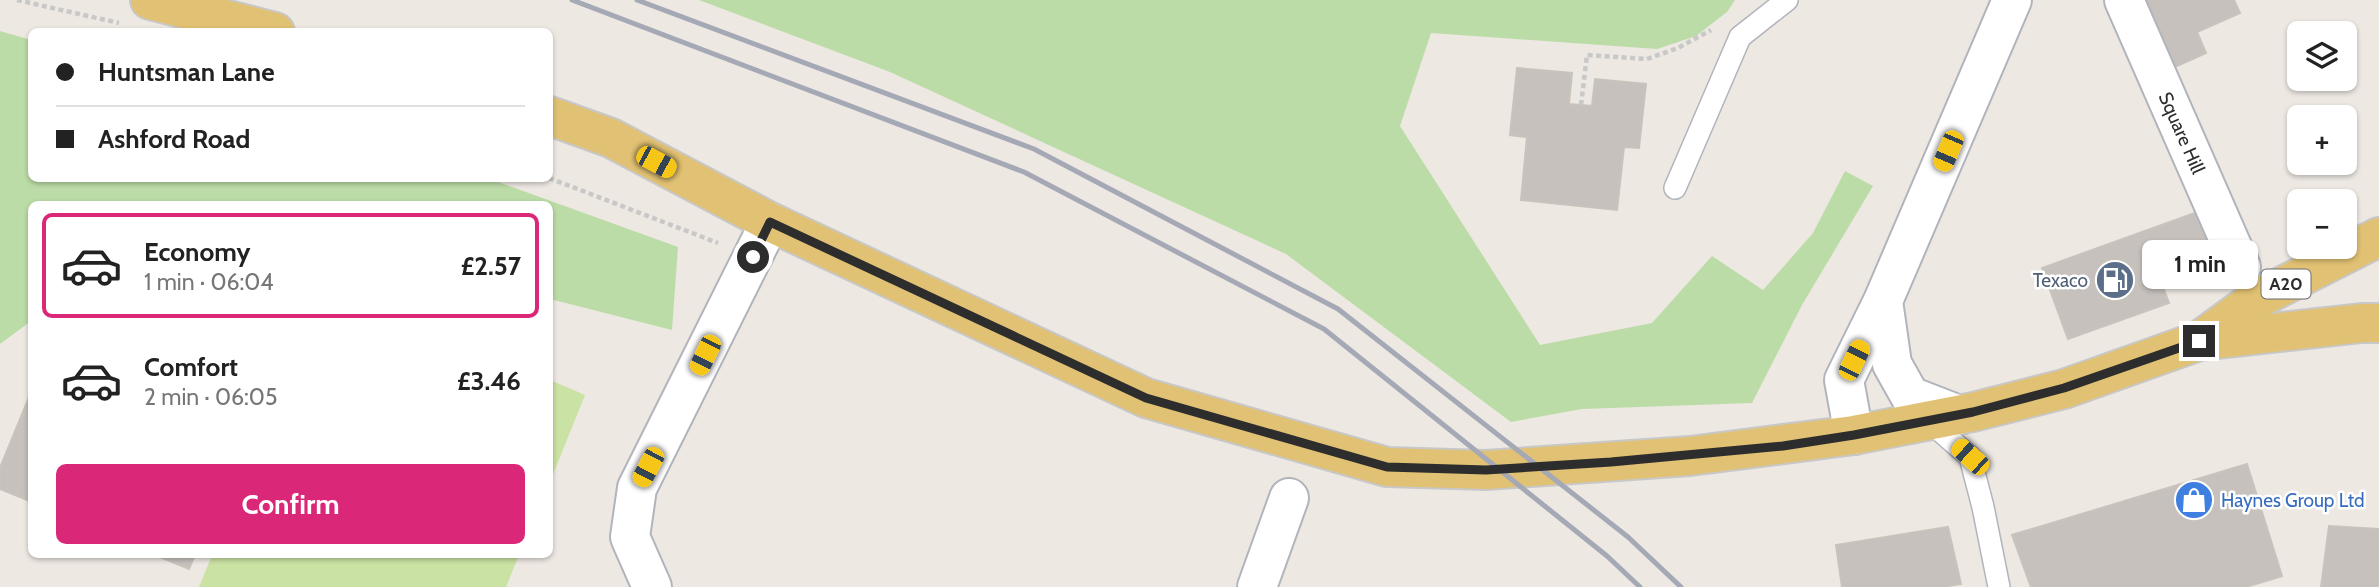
<!DOCTYPE html>
<meta charset="utf-8">
<style>
:root{--surface:#fff;--page:#f2f2f2;--text:#222;--muted:#767676;--line:#e0e0e0;--accent:#db2777}
body{margin:0;font-family:Cabin,sans-serif;background:var(--page);color:var(--text);height:100vh;display:flex;flex-direction:column;font-size:26px;white-space:nowrap}
*{box-sizing:border-box;margin:0}
p{font-size:23px;color:var(--muted)}
.icon{flex:none;width:38px;height:38px;fill:none;stroke:currentColor;stroke-width:2;stroke-linecap:round;stroke-linejoin:round}
.map{position:relative;flex:1;overflow:hidden}
.side{position:absolute;left:28px;top:201px;width:525px;height:357px;display:flex;flex-direction:column;background:var(--surface);border-radius:10px;box-shadow:0 2px 5px #0004}
.side>*{flex:none}
.top-card{position:absolute;left:28px;top:28px;width:525px;height:154px;border-radius:10px;box-shadow:0 2px 5px #0004;display:grid;align-content:center;height:154px;padding:0 28px;background:var(--surface)}
.buttons{position:absolute;left:2287px;top:21px;display:grid;gap:14px}
.buttons a{display:grid;place-items:center;width:70px;height:70px;border-radius:10px;background:var(--surface);box-shadow:0 2px 5px #0004;font-size:35px}
.end{position:absolute;width:32px;height:32px;margin:-16px;border:9px solid #2d2d2d;background:#fff;box-shadow:0 0 0 4px #fff}
.from{border-radius:50%}
.bubble{position:absolute;height:49px;border-radius:10px;background:var(--surface);box-shadow:0 2px 5px #0004;font-size:23px;font-weight:800;line-height:49px;text-align:center}
.car{position:absolute;width:21px;height:42px;margin:-21px -10px;border-radius:9px;box-shadow:0 0 5px 2px #0007;background:linear-gradient(#f5c518 24%,#345 0 40%,#f5c518 0 76%,#345 0 86%,#f5c518 0)}
.top-card b{display:flex;align-items:center;gap:24px;height:66px;font-size:26px}
.top-card b+b{border-top:2px solid var(--line)}
.top-card i{width:18px;height:18px;background:var(--text)}
ul{padding:12px 0 0;list-style:none}
li{display:flex;align-items:center;gap:21px;height:105px;margin:0 14px 10px;padding:0 14px;border:4px solid transparent;border-radius:10px}
li div{flex:1}
li b{display:block;font-size:26px}
li em{font-style:normal;font-weight:800}
li.on{border-color:var(--accent)}
li>.icon{width:63px;height:63px;stroke-width:1.5}
.action{display:flex;gap:14px;margin-top:auto;padding:14px 28px}
.action a{flex:1;height:80px;border-radius:10px;background:var(--accent);color:#fff;font-size:28px;font-weight:800;line-height:80px;text-align:center}
.map>svg:first-child{display:block}
</style>
<div class="map">
<svg width="2379" height="587" viewBox="0 0 2379 587">
<rect width="100%" height="100%" fill="#ede8e2"/>
<!-- green -->
<path fill="#bbdca6" d="M 699,0 L 1735,0 L 1727,12 L 1696,36 L 1657,49 L 1431,33 L 1400,126 L 1540,345 L 1652,323 L 1712,256 L 1763,290 L 1813,233 L 1845,171 L 1873,186 L 1802,305 L 1752,403 L 1582,409 L 1511,422 L 1286,254 L 890,72 Z
M 0,31 L 31,40 L 32,178 L 490,179 L 678,247 L 672,330 L 550,299 L 550,205 L 32,205 L 31,321 L 0,344 Z"/>
<!-- pitch -->
<path fill="#cae2a3" d="M 550,380 L 585,395 L 550,482 Z
M 212,555 L 519,555 L 506,587 L 199,587 Z"/>
<!-- building -->
<path fill="#c6c1bd" stroke="#c8c3bb" stroke-width="2" d="M 2134,0 L 2234,0 L 2240,13 L 2197,32 L 2206,53 L 2166,71 Z
M 1517,68 L 1572,73 L 1569,104 L 1592,106 L 1595,79 L 1646,84 L 1639,148 L 1624,147 L 1617,210 L 1521,200 L 1527,137 L 1510,135 Z
M 2203,210 L 2219,255 L 2199,262 L 2202,273 L 2163,287 L 2169,303 L 2068,339 L 2042,268 Z
M 32,390 L 32,502 L 0,489 L 0,468 Z
M 2247,464 L 2282,576 L 2246,587 L 2031,587 L 2012,535 Z
M 2247,464 L 2282,576 L 2246,587 L 2031,587 L 2012,535 Z
M 2329,526 L 2379,529 L 2379,587 L 2321,587 Z
M 2329,526 L 2379,529 L 2379,587 L 2321,587 Z
M 1948,527 L 1961,584 L 1941,587 L 1842,587 L 1836,545 Z
M 1948,527 L 1961,584 L 1941,587 L 1842,587 L 1836,545 Z
M 155,555 L 195,555 L 189,569 Z"/>
<g fill="none" stroke-linecap="round" stroke-linejoin="round">
<!-- lane casing -->
<g stroke="#b2b4bc" stroke-width="24">
<path id="lane" d="M 1675,188 L 1740,37 L 1787,0
M 1929,421 L 1970,457 L 1983,507 L 1999,587"/>
</g>
<!-- street casing -->
<g stroke="#b2b4bc" stroke-width="42">
<g id="street">
<path id="s1" d="M 2124,0 L 2241,267"/>
<path d="M 652,587 L 630,537 L 637,488 L 770,222"/>
<path d="M 1257,587 L 1289,498"/>
</g>
</g>
<!-- secondary casing -->
<g stroke="#b2b4bc" stroke-width="42">
<path id="secondary" d="M 1883,301 L 1892,364 L 1910,396 L 1959,415
M 1854,435 L 1844,380 L 1883,301 L 2012,0"/>
</g>
<!-- primary casing -->
<g stroke="#c8c8c8" stroke-width="42">
<path id="primary" d="M 150,0 L 275,32
M 550,116 L 611,138 L 770,222 L 1146,398 L 1387,467 L 1486,470 L 1690,456 L 1854,435 L 1973,412 L 2064,389 L 2199,341 L 2255,300 L 2379,237
M 2200,341 L 2362,323 L 2379,323"/>
</g>
<!-- path -->
<path stroke="#c8c8c8" stroke-width="4.5" stroke-dasharray="5 3.5" stroke-linecap="butt" d="M 17,0 L 119,23
M 1581,105 L 1587,55 L 1647,59 L 1678,48 L 1711,30
M 549,178 L 718,243"/>
<!-- lane -->
<use href="#lane" stroke="#fff" stroke-width="21"/>
<!-- street -->
<use href="#street" stroke="#fff" stroke-width="38"/>
<!-- secondary -->
<use href="#secondary" stroke="#fff" stroke-width="38"/>
<!-- primary -->
<use href="#primary" stroke="#e1c173" stroke-width="38"/>
<!-- rail -->
<path stroke="#a5a8b5" stroke-width="5" d="M 572,0 L 1024,172 L 1324,329 L 1607,556 L 1640,587
M 637,0 L 1034,149 L 1338,309 L 1628,537 L 1681,587"/>
</g>
<g fill="none" stroke-linecap="round" stroke-linejoin="round">
<!-- route -->
<path stroke="#2d2d2d" stroke-width="9" d="M 753,257 L 770,222 L 1146,398 L 1387,467 L 1486,470 L 1611,462 L 1783,446 L 1854,435 L 1973,412 L 2064,388 L 2199,341"/>
</g>
<!-- icons -->
<defs>
<g id="fuel-disc" transform="scale(2.0125)"><circle r="9.5" fill="#5c6f8a" stroke="#fff"/><path d="M-5.5-6h7V0h2V4h1.3V-2.5L3-4.5l.8-.8L6-3V5H2.5V1h-1V6h-7ZM-4.2-4.7v3.2H.2V-4.7Z" fill="#fff"/></g>
<g id="shop-disc" transform="scale(2.0125)"><circle r="9.5" fill="#3f7fe0" stroke="#fff"/><path d="M-5-2.5h2.3a2.7 3.5 0 0 1 5.4 0H5L5.5 6h-11ZM-1.5-2.5h3a1.5 2.3 0 0 0-3 0Z" fill="#fff"/></g>
</defs>
<g fill-rule="evenodd">
<use href="#fuel-disc" x="2115" y="280"/>
<use href="#shop-disc" x="2194" y="500"/>
</g>
<g text-anchor="middle" stroke-width="5" stroke-linejoin="round" paint-order="stroke">
<!-- shield labels -->
<rect fill="#fff" stroke="#6c6c6c" stroke-width="2" x="2261.5" y="269.5" width="49" height="29" rx="5"/>
<g font-size="18" font-weight="bold" fill="#2d2d2d">
<text x="2286" y="290">A20</text>
</g>
<!-- street labels -->
<g font-size="19" fill="#2d2d2d" stroke="#fff">
<text dy="7" stroke="none"><textPath href="#s1" startOffset="145">Square Hill</textPath></text>
</g>
<!-- service labels -->
<g font-size="19" fill="#4e5e75" stroke="#fff" text-anchor="end">
<text x="2088" y="287">Texaco</text>
</g>
<!-- shop labels -->
<g font-size="19" fill="#366cbe" stroke="#fff" text-anchor="start">
<text x="2221" y="507">Haynes Group Ltd</text>
</g>
</g>
</svg>
<div class="buttons">
<a><svg class="icon" aria-label="layers" viewBox="0 0 24 24"><path d="M12 4l9 5-9 5-9-5zM3 14l9 5 9-5"/></svg></a>
<a>+</a>
<a>−</a>
</div>
<i class="end from" style="left:753px;top:257px"></i>
<i class="end" style="left:2199px;top:341px"></i>
<div class="bubble" style="left:2142px;top:240px;width:116px">1 min</div>
<i class="car" style="left:1948px;top:151px;rotate:203deg"></i>
<i class="car" style="left:656px;top:162px;rotate:118deg"></i>
<i class="car" style="left:705px;top:355px;rotate:206deg"></i>
<i class="car" style="left:1854px;top:360px;rotate:26deg"></i>
<i class="car" style="left:1970px;top:457px;rotate:312deg"></i>
<i class="car" style="left:648px;top:467px;rotate:208deg"></i>
<div class="top-card">
<b><i class="from"></i>Huntsman Lane</b>
<b><i></i>Ashford Road</b>
</div>
<section class="side">
<ul>
<li class="on"><svg class="icon" aria-label="car" viewBox="0 0 24 24"><path d="M5 17H2v-5l4-1 3-4h7l3 4 3 1v5h-3M9 17h6M6 11h13"/><circle cx="7" cy="17" r="2"/><circle cx="17" cy="17" r="2"/></svg><div><b>Economy</b><p>1 min · 06:04</p></div><em>£2.57</em></li>
<li><svg class="icon" aria-label="car" viewBox="0 0 24 24"><path d="M5 17H2v-5l4-1 3-4h7l3 4 3 1v5h-3M9 17h6M6 11h13"/><circle cx="7" cy="17" r="2"/><circle cx="17" cy="17" r="2"/></svg><div><b>Comfort</b><p>2 min · 06:05</p></div><em>£3.46</em></li>
</ul>
<div class="action"><a>Confirm</a></div>
</section>
</div>
